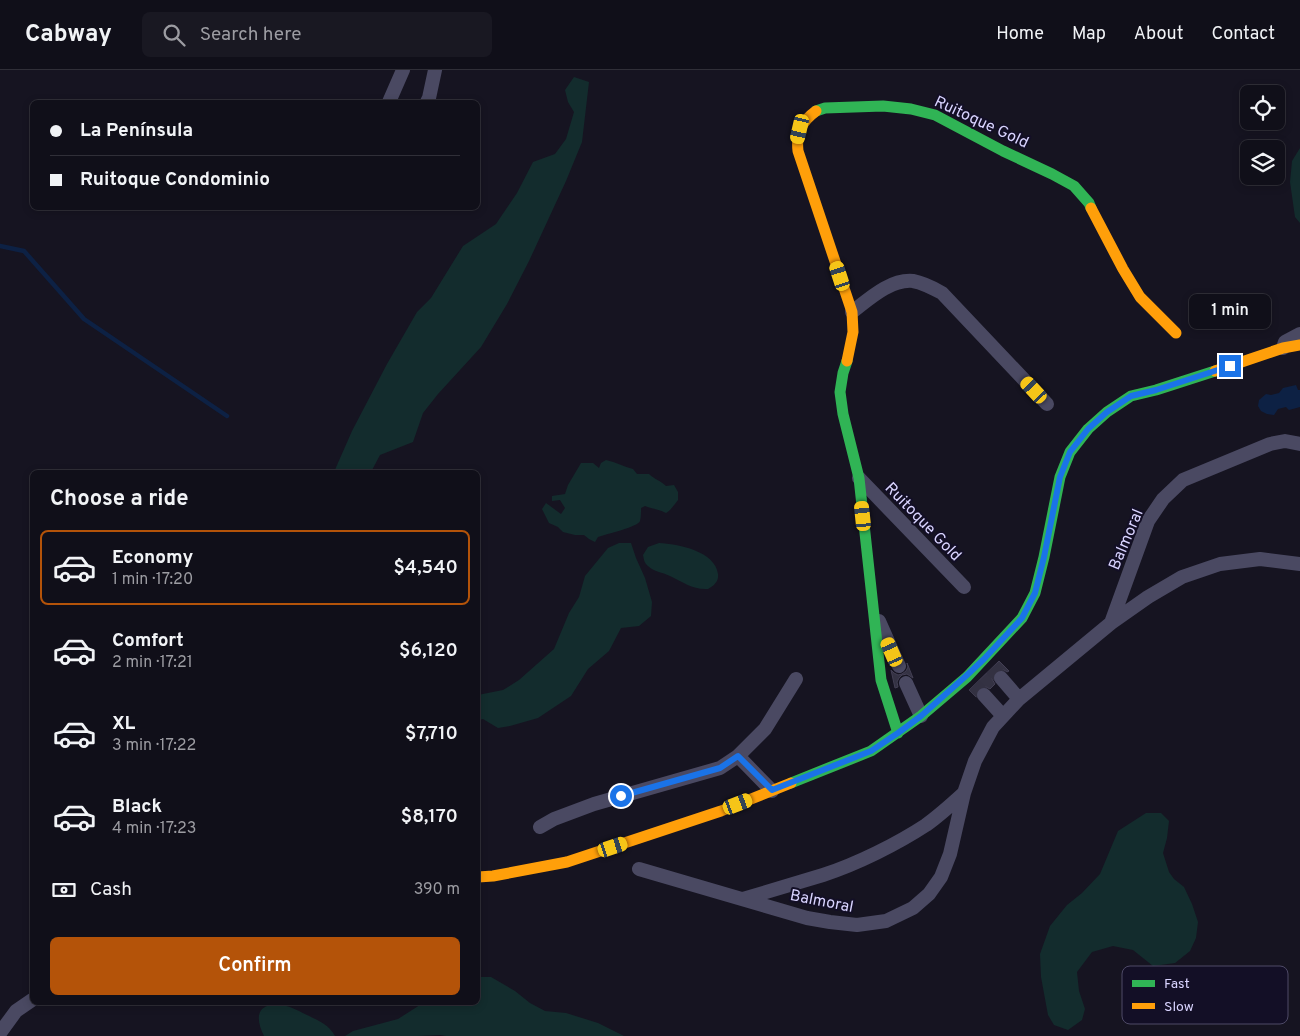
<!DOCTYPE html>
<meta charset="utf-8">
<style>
:root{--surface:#100f19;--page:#191822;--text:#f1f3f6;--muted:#9c9ca2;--line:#302f38;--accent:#b45309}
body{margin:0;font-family:Overpass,sans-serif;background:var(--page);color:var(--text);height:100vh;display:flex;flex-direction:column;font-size:19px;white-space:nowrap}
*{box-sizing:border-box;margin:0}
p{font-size:16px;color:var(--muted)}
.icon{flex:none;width:28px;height:28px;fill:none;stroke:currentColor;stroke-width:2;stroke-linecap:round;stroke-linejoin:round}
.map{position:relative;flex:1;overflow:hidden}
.drawer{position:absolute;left:30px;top:400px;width:450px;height:535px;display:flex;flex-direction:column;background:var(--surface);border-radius:8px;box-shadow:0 2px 8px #0003,0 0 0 1px var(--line)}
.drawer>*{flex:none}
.guide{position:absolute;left:30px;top:30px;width:450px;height:110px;border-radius:8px;box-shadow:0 2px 8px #0003,0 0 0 1px var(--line);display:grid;align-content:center;height:110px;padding:0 20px;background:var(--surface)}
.buttons{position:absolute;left:1240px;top:15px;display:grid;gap:10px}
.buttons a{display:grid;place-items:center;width:45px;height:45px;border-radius:8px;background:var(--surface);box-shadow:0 2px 8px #0003,0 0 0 1px var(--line);font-size:25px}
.end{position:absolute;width:22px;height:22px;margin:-11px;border:6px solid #1a73e8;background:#fff;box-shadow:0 0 0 2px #fff}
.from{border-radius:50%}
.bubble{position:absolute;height:35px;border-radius:8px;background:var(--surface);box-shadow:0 2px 8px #0003,0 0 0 1px var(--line);font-size:16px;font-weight:600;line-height:35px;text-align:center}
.car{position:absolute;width:15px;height:30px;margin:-15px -8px;border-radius:6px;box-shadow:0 0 4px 1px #0007;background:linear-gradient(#f5c518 24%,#345 0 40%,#f5c518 0 76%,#345 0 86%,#f5c518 0)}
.guide b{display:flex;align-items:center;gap:18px;height:48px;font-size:19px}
.guide b+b{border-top:1px solid var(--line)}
.guide i{width:12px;height:12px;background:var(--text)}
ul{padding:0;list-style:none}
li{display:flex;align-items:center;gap:15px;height:75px;margin:0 10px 8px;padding:0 10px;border:2px solid transparent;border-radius:8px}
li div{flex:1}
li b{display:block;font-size:19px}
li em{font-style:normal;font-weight:600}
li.selected{border-color:var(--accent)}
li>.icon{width:45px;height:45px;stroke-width:1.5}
h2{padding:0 20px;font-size:22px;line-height:60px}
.pay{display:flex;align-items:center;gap:12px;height:55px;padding:0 20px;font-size:19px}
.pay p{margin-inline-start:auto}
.action{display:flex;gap:10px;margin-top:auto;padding:10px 20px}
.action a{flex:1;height:58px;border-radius:8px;background:var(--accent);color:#fff;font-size:20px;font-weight:600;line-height:58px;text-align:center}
header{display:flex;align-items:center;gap:30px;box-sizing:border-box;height:70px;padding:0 25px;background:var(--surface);border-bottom:1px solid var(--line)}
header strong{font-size:24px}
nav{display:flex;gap:28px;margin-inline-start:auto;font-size:18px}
.search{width:350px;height:45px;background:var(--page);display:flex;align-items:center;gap:12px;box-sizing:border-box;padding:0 18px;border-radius:8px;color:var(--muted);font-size:19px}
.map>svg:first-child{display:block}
</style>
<header>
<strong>Cabway</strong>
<div class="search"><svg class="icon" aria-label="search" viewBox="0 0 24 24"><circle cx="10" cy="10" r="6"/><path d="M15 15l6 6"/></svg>Search here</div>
<nav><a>Home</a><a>Map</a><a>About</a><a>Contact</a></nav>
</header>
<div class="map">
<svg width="1300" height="966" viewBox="0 0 1300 966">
<rect width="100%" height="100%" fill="#161421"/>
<!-- green -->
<path fill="#132c2d" d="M 574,7 L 589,12 L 582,72 L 566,111 L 529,191 L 507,234 L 481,277 L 438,324 L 423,343 L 413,372 L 380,385 L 371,402 L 334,402 L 352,361 L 387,294 L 417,242 L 431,228 L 463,176 L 496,154 L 517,123 L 533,92 L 555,84 L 566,69 L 574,42 L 568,32 L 565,20 Z
M 1300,78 L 1300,153 L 1295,147 L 1290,112 L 1292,91 Z
M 606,390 C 616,392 624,397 633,399 L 637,404 L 649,404 C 654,409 661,411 666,416 L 674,415 L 678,422 L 678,430 C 674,435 671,440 666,443 C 659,439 652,439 645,436 L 641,438 C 641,442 641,447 640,451 C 638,457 606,464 598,467 L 595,472 L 589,469 L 584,465 L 575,465 L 563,462 L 558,457 L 549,453 L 542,439 L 546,433 L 561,444 L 565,438 L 560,430 L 552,431 L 552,426 L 565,424 L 568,415 L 581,393 L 593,393 L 599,398 L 601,393 Z
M 619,473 L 631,473 L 636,488 L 645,508 L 652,532 L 651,546 L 639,556 L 621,558 L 609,581 L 588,599 L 571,626 L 538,648 L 510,656 L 498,658 L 483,649 L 478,650 L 478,625 L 503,620 L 519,610 L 554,579 L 569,543 L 579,527 L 585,506 L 608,478 Z
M 659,473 C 678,474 715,481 718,504 C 719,511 714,516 708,519 C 693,520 683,512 670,506 C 662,502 654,502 648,496 C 644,493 644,489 643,485 L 648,477 Z
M 1146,743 L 1161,743 L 1169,751 L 1167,768 L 1163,783 L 1169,802 L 1174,809 L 1184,817 L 1192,834 L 1198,852 L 1196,868 L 1190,881 L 1175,893 L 1153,896 L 1133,880 L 1113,876 L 1092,882 L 1077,902 L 1079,921 L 1085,939 L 1082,950 L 1068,960 L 1054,955 L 1048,945 L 1041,907 L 1040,884 L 1050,856 L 1067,835 L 1082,823 L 1100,804 L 1118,761 Z
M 478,907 L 491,907 L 515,921 L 530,933 L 545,941 L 566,943 L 598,953 L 624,966 L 446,966 L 440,965 L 418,966 L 345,966 L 353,961 L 398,949 L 423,933 L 478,932 Z
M 277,934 C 290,936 295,939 307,945 C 319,951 328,954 335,966 L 264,966 C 256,950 255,935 277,934 Z"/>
<!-- water -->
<path fill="#0d2144" d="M 1296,315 L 1298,320 L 1300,320 L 1300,337 L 1289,340 L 1286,337 L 1278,339 L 1274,345 L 1267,344 L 1261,341 L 1258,336 L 1259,330 L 1266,324 L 1271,325 L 1279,323 L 1283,318 Z"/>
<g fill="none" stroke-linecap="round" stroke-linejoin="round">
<!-- stream -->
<path stroke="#0d2144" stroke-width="4.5" d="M 0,176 L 24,181 L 84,249 L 227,346"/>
</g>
<!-- building -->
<path fill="#343243" stroke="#433f54" d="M 999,591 L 1009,601 L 1007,602 L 1004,600 L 1000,599 L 996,601 L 993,605 L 992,609 L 995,614 L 990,619 L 986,617 L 983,616 L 979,618 L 976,622 L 976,627 L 969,620 Z
M 907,593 L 913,608 L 907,604 L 902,605 L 899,608 L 897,612 L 898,617 L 895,618 L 891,600 L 894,603 L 898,605 L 902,604 L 906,601 L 908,597 Z"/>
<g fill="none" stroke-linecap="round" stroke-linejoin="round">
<!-- street-tunnel -->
<path stroke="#333142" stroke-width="14" stroke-dasharray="14 7" stroke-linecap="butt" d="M 992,598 L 1001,608
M 974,615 L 984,625"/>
<!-- street -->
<path stroke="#4a4962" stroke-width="14" d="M 389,32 L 403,0
M 427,32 L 429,28 L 435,0
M 852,242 C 869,229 890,209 913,211 C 924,213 933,218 942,223 L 1047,334
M 1283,278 L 1285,272 L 1300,264
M 859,408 L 964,517
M 879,551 L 899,596
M 1111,553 L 1148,451 L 1163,429 L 1183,410 L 1270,374 L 1285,371 L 1300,374
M 1001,608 L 1019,629
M 906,613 L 921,646
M 984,625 L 1003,646
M 738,686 L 772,721
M 540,757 L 554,749 L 594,734 L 720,698 L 738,686 L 765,659 L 796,609
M 639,799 L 807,848 L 830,852 L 857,855 L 886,851 L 913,838 L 929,824 L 941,807 L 950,784 L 964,723 L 975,691 L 993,657 L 1019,629 L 1111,553 L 1148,527 L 1182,507 L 1220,494 L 1260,489 L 1300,494
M 743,829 C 770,821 797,813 823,805 C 857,794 897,774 926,755 C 940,745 952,734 964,723
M 0,963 L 16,941 L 32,930"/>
<!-- fast -->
<path stroke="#30b455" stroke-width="11" d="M 816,41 L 825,38 L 883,36 L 911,39 L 935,45 L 1003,81 L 1052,104 L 1074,116 L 1089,133 L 1091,138
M 847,291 L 843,303 L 840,322 L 843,344 L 859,408 L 881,610 L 898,663
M 791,713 L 871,681 L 921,646 L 967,607 L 1022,548 L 1035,523 L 1044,487 L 1060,407 L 1070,382 L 1088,359 L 1107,342 L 1131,326 L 1156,320 L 1215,301"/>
<!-- slow -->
<path stroke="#ff9f0a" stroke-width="11" d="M 816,41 C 801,52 796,63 798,81 L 852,242 L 853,262 L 847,291
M 1091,138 L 1123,199 L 1140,227 L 1176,263
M 1215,301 L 1283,278 L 1300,275
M 478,807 L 493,806 L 567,792 L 721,741 L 791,713"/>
</g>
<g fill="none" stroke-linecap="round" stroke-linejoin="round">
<!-- route -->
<path stroke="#1a73e8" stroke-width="6" d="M 621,726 L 720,698 L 738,686 L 772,720 L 871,681 L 898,663 L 921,646 L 966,606 L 984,589 L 1022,548 L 1035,523 L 1044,487 L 1060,407 L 1070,382 L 1088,359 L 1107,342 L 1131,326 L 1156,320 L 1230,296"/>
</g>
<g text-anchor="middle" stroke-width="4" stroke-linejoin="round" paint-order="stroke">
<!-- street labels -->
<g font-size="16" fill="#d9d4ff" stroke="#130f26">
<text transform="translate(982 51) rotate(25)" y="6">Ruitoque Gold</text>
<text transform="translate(924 451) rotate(46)" y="6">Ruitoque Gold</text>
<text transform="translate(1125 469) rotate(-67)" y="6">Balmoral</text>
<text transform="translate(822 830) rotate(11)" y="6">Balmoral</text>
</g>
</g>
<!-- legend -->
<rect x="1122" y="896" width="166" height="58" rx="8" fill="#130f26" stroke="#4e4a67" stroke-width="1"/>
<rect x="1132" y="910" width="23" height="7" fill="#30b455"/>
<rect x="1132" y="933" width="23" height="6" fill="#ff9f0a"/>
<g font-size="14" fill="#d9d4ff">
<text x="1164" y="918">Fast</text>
<text x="1164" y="941">Slow</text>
</g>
</svg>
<div class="buttons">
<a><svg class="icon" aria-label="locate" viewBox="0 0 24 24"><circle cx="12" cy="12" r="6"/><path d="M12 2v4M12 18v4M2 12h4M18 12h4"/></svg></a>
<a><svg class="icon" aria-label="layers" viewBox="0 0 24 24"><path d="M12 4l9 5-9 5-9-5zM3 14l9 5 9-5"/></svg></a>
</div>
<i class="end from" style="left:621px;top:726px"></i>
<i class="end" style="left:1230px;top:296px"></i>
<div class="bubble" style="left:1189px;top:224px;width:82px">1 min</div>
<i class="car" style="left:800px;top:59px;rotate:193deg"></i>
<i class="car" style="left:840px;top:206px;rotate:342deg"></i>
<i class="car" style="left:1034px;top:320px;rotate:317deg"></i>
<i class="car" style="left:863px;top:446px;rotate:354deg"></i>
<i class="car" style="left:892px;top:582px;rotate:336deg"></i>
<i class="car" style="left:738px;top:734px;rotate:69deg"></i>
<i class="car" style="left:613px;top:777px;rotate:72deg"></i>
<div class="guide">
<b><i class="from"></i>La Península</b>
<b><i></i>Ruitoque Condominio</b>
</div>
<section class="drawer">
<h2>Choose a ride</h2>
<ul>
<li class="selected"><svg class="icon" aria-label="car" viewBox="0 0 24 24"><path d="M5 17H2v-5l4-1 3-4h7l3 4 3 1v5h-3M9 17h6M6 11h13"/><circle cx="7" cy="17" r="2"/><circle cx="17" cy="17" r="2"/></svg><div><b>Economy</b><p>1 min · 17:20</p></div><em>$4,540</em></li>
<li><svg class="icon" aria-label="car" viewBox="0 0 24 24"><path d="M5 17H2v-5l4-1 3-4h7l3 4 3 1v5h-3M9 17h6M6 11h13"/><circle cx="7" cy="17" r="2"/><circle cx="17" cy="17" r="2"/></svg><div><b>Comfort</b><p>2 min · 17:21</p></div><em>$6,120</em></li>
<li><svg class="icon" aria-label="car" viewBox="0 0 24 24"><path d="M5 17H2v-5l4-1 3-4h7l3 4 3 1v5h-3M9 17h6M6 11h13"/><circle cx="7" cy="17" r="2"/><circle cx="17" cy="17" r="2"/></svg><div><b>XL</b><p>3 min · 17:22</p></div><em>$7,710</em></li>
<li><svg class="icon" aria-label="car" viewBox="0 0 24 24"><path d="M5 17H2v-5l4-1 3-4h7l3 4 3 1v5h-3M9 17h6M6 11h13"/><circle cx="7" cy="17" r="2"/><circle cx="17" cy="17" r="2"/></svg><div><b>Black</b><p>4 min · 17:23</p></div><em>$8,170</em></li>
</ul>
<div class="pay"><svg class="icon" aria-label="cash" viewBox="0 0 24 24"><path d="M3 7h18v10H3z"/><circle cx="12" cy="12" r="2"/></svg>Cash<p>390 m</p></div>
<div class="action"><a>Confirm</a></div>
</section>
</div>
